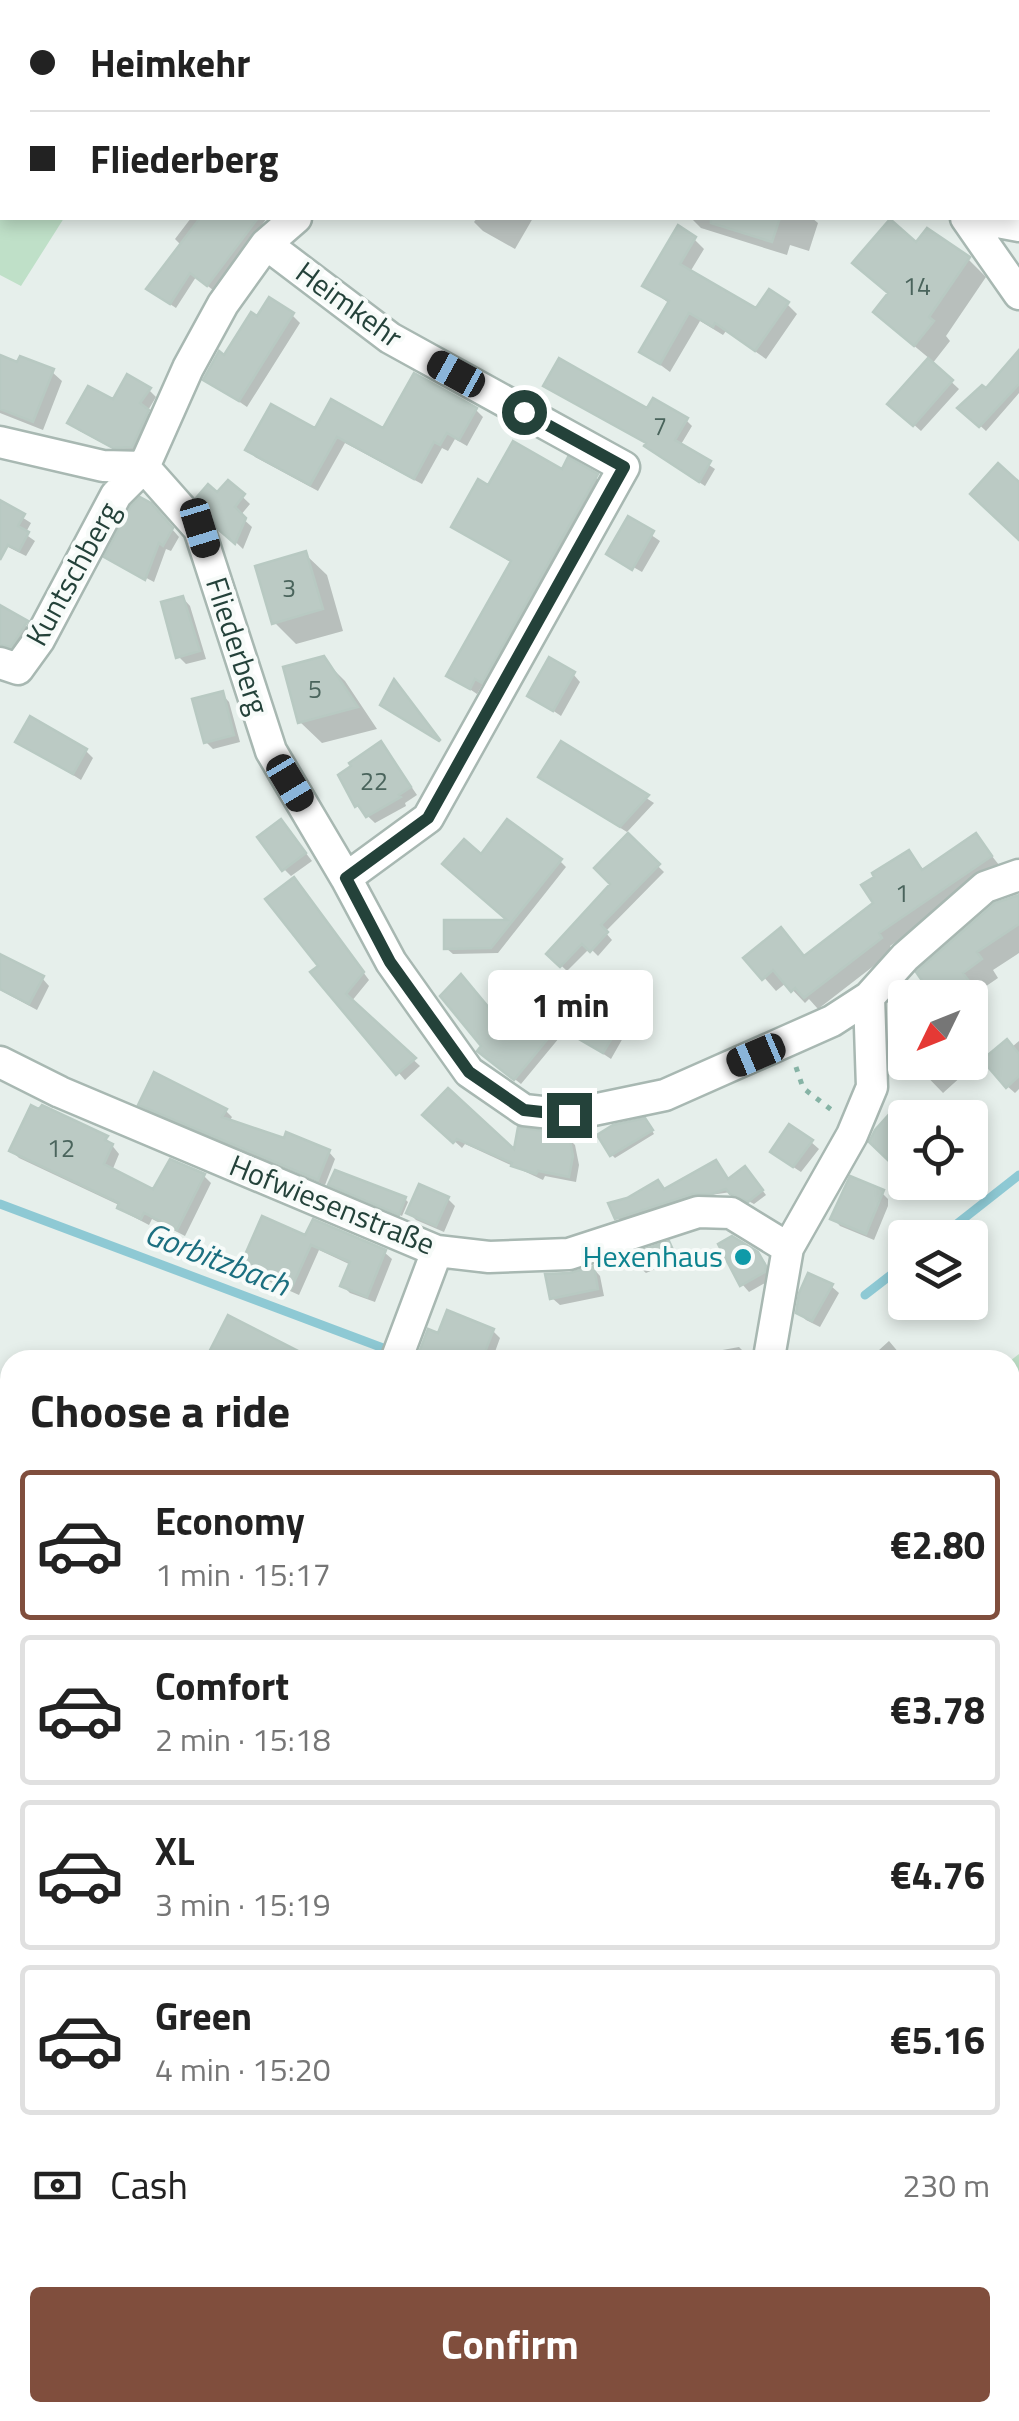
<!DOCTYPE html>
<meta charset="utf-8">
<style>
:root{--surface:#fff;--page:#f2f2f2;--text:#222;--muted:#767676;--line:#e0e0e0;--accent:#804e3d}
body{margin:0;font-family:"Titillium Web",sans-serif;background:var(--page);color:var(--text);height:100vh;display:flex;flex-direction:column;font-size:38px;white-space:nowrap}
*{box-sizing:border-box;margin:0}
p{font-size:32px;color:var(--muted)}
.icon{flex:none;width:55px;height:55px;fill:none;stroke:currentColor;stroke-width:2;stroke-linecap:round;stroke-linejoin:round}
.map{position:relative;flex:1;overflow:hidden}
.drawer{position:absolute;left:0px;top:1350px;width:1020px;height:1072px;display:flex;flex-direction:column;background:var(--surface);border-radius:30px 30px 0 0;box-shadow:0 5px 15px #0003}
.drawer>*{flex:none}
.top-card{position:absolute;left:0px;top:0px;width:1020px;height:220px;box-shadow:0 5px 15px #0003;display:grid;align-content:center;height:220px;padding:0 30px;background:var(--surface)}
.needle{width:65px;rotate:227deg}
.fabs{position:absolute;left:888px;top:980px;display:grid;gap:20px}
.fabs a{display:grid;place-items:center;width:100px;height:100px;border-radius:10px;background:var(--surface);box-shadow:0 5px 15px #0003;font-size:50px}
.end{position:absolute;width:45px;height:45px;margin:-22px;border:12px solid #24423a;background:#fff;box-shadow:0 0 0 5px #fff}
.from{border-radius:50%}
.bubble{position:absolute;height:70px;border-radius:10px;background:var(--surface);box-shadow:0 5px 15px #0003;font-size:32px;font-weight:700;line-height:70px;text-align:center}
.car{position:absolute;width:30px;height:60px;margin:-30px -15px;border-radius:12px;box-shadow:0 0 8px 2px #0007;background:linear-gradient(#222 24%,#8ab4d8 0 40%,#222 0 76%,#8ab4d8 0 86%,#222 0)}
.top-card b{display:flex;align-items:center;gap:35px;height:95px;font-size:38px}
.top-card b+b{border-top:2px solid var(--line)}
.top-card i{width:25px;height:25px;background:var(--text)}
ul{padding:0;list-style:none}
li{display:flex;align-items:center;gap:30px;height:150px;margin:0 20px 15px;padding:0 10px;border:5px solid var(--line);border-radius:10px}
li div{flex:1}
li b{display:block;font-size:38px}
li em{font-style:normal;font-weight:700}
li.selected{border-color:var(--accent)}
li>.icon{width:90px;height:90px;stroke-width:1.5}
h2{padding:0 30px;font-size:45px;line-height:120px}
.pay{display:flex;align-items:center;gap:25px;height:110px;padding:0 30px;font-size:38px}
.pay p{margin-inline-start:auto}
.button{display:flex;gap:20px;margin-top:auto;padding:20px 30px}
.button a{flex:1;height:115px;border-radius:10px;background:var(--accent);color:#fff;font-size:40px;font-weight:700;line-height:115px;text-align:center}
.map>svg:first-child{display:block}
</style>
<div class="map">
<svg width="1019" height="2421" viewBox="0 0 1019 2421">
<rect width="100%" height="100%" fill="#e6efeb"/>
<!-- built -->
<path fill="#d4dfda" d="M 1015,1632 L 1019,1634 L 1019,1942 L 1013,1944 L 1010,1940 L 1010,1640 Z
M 1010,2259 L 1019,2269 L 1019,2407 L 1010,2397 Z
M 10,2403 L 10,2412 L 459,2412 L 467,2421 L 7,2421 L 0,2413 Z
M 539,2413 L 687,2413 L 679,2421 L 546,2421 Z"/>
<!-- green -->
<path fill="#bfe0c8" d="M 0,0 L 253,0 L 2,2 L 2,218 L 64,218 L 21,286 L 0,275 Z
M 1019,1354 L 1019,1408 L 1010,1390 L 1010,1361 Z
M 1019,1430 L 1019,1575 L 1010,1573 L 1010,1438 Z
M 0,1943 L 10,1952 L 10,2117 L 0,2124 Z
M 1010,2397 L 1019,2407 L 1019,2415 L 1012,2421 L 712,2421 L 704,2413 L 1010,2412 Z"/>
<!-- shadow -->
<path fill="#0003" d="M 808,0 L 842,0 L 845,2 L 807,2 Z
M 191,218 L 267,218 L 213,290 L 196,277 L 176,308 L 155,294 L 182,246 L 175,239 Z
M 477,218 L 533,218 L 515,249 L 483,231 L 474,222 Z
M 691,218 L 812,218 L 818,223 L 809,251 L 790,245 L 787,255 L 701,228 Z
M 694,239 L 704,249 L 690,272 L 757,311 L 787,304 L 797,314 L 766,359 L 726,331 L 723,335 L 700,321 L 670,372 L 643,352 L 670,304 L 646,286 Z
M 917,246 L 968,259 L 986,277 L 946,336 L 950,341 L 932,364 L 959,389 L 921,431 L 891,404 L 930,359 L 894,329 Z
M 292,315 L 300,323 L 247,407 L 206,379 L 258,319 Z
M 1019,354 L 1019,393 L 986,431 L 961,408 L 986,392 Z
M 0,358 L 52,372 L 62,381 L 43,430 L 0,413 Z
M 546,386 L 686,420 L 692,426 L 680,446 L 715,469 L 705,486 L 653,452 L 648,444 Z
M 149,390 L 156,397 L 147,412 L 155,420 L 140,453 L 123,454 L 78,430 L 70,423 Z
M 476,410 L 483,417 L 467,446 L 455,439 L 448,451 L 442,448 L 422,484 L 345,443 L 318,491 L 255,457 L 248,449 L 316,431 L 384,431 Z
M 569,461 L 604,483 L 489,688 L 483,684 L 477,694 L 449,675 L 512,563 L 454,527 L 489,488 L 562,472 Z
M 228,483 L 250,504 L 240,516 L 252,527 L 243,549 L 221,528 L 218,495 Z
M 0,503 L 31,523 L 25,534 L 35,541 L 26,556 L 0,543 Z
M 158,513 L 179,537 L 171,551 L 166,549 L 154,582 L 107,557 Z
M 629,520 L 660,541 L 642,572 L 614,556 Z
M 305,554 L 327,575 L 343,631 L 296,644 L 275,623 Z
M 183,598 L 190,606 L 206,659 L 186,664 L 179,657 Z
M 0,608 L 33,631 L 19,653 L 0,648 Z
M 323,659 L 345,681 L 377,729 L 322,743 L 300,722 Z
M 573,674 L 580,682 L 561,716 L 530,695 Z
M 222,694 L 229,702 L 240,742 L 213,749 L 206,742 Z
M 18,741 L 86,751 L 93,758 L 81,780 Z
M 562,744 L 654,803 L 627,832 L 548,783 Z
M 388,752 L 417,795 L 405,803 L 406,806 L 375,823 L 357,806 L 341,776 Z
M 288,830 L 312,861 L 291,876 L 284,869 Z
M 976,836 L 1003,870 L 890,946 L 893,951 L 818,1009 L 809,999 L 805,1003 L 786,983 L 776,991 L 747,958 L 805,958 L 876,903 L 908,853 L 925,871 Z
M 628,837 L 664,872 L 605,932 L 612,940 L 598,956 L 590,948 L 567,971 L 549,954 L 613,884 Z
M 482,858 L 560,861 L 566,867 L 498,953 L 453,954 L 446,948 L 446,922 L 513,922 L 452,870 Z
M 300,887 L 369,980 L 351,1002 L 420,1066 L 405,1080 L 313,973 L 321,967 Z
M 1019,903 L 1019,953 L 993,970 L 998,978 L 979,991 L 987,1003 L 970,1015 L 970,998 L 937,998 Z
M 0,956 L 42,978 L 49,986 L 37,1010 L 0,990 Z
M 625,1015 L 632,1022 L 611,1059 L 575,1035 Z
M 496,1019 L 558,1025 L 564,1032 L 521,1084 L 487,1057 Z
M 1019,1041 L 1019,1089 L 1015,1093 L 1007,1086 L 1012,1047 Z
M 970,1061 L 974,1065 L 943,1093 L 913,1062 Z
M 141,1104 L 226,1111 L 232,1117 L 229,1122 L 329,1152 L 335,1159 L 325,1185 L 148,1111 Z
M 41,1113 L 106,1138 L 119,1154 L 112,1171 L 154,1192 L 204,1176 L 211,1183 L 185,1236 L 152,1219 L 149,1225 L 128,1214 L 121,1206 L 19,1158 L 12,1151 Z
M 426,1115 L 516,1154 L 568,1138 L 575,1145 L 579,1165 L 576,1182 L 545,1176 L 543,1180 L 465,1144 L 462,1148 Z
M 648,1124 L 654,1134 L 615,1158 L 612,1155 Z
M 905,1126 L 905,1167 L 902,1170 L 872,1142 Z
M 811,1142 L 819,1149 L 801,1172 L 781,1159 Z
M 749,1173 L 766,1195 L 754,1204 L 731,1192 L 697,1197 L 622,1222 L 618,1218 L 628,1200 L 729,1181 Z
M 334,1187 L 405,1199 L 408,1202 L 402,1216 Z
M 880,1191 L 888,1199 L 888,1206 L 874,1240 L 840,1226 L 833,1218 Z
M 448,1199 L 455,1206 L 444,1232 L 416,1220 L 409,1213 Z
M 307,1238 L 384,1252 L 392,1259 L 375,1302 L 350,1293 L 343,1286 L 351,1265 L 319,1250 L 299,1295 L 250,1273 L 243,1266 Z
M 669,1244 L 679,1259 L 646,1273 L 638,1266 Z
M 757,1254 L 765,1262 L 772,1279 L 749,1292 L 742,1284 Z
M 593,1268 L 600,1276 L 604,1296 L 560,1305 L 552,1298 Z
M 831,1286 L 839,1293 L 820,1327 L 806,1320 L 799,1313 Z
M 493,1331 L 500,1338 L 492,1360 L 419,1360 L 429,1332 L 439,1336 Z
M 889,1341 L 905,1360 L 868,1360 Z
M 739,1347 L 752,1360 L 696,1360 L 695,1355 Z
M 0,1392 L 8,1395 L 10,1393 L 10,1425 L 0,1423 Z
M 0,1670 L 10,1679 L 10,1743 L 0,1735 Z
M 1010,1757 L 1019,1759 L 1019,1866 L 1010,1864 Z
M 4,1810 L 10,1815 L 10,1882 L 0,1875 L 0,1816 Z
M 10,2147 L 10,2190 L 3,2196 L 0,2155 Z
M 1010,2157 L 1019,2164 L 1019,2211 L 1010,2203 Z
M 0,2208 L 10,2220 L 10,2252 L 0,2240 Z
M 1010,2288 L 1019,2298 L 1019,2336 L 1010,2325 Z
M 10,2356 L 10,2378 L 0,2368 Z
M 49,2412 L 64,2412 L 56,2420 Z
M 80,2412 L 186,2412 L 177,2421 L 88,2421 Z
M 583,2412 L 703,2412 L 696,2421 L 591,2421 Z"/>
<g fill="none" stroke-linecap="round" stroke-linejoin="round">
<!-- stream -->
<path stroke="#8ec9d4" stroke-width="9" d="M 0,1204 L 415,1360
M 939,1238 L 1019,1175
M 865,1295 L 905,1264
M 1015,1993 L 1019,1998"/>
</g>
<!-- building -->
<path fill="#bbcac4" stroke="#b8c9c2" stroke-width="2.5" d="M 200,218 L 258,218 L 207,286 L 190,273 L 170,304 L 146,289 Z
M 711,218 L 780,218 L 772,242 L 711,223 Z
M 890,219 L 916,242 L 927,228 L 970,257 L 929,317 L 934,321 L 914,346 L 873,312 L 888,293 L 852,263 Z
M 678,225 L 696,237 L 680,264 L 756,308 L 769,289 L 789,302 L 755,351 L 715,323 L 713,327 L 689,313 L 660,364 L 639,352 L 669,301 L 642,286 Z
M 269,297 L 294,313 L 239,401 L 203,380 L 219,351 L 224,355 L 251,312 L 257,316 Z
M 1019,350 L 1019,384 L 979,427 L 957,408 L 982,385 L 986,388 Z
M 0,355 L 17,362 L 20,356 L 54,369 L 33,422 L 0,409 Z
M 559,358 L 647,408 L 653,398 L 688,418 L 675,440 L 711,461 L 699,482 L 644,446 L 646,443 L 543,386 Z
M 928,358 L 953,380 L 913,426 L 887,404 Z
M 414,373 L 477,408 L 459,440 L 447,433 L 440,445 L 434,442 L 414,479 L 337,437 L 310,485 L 245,450 L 271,404 L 315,428 L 331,399 L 383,428 Z
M 127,374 L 151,388 L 140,403 L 149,410 L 132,447 L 113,448 L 67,423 L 88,386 L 113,399 Z
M 513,441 L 562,469 L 568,457 L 598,474 L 482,683 L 475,679 L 470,689 L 446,676 L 511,561 L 451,527 L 478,479 L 488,485 Z
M 998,463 L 1019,482 L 1019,540 L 970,494 Z
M 228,480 L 245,494 L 235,507 L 246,518 L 235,544 L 219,530 L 213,517 L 196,498 L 208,484 L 217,492 Z
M 140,497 L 151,503 L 173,528 L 163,546 L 159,543 L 145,580 L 104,557 L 131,506 Z
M 0,500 L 25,514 L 18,526 L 29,532 L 19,551 L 8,545 L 0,560 Z
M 628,516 L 654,531 L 632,570 L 606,554 Z
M 306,551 L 323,609 L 272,624 L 255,566 Z
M 183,596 L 200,651 L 176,658 L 161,602 Z
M 0,605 L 28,621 L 11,647 L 0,645 Z
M 324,656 L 358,707 L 298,723 L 283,667 Z
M 549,657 L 575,672 L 553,711 L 527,696 Z
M 394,679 L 440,740 L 439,741 L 380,705 Z
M 223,691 L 234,735 L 204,743 L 192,699 Z
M 30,716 L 87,749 L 73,774 L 15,742 Z
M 381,741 L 411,787 L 399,795 L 401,797 L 366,817 L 358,805 L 355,807 L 338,775 L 351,766 L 349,763 Z
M 561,741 L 649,795 L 620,827 L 538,777 Z
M 281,819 L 306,853 L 282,871 L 257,837 Z
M 507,819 L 562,859 L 491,948 L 444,949 L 444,920 L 507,920 L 442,864 L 464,839 L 481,854 Z
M 628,833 L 660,864 L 601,925 L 608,932 L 590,952 L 582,944 L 560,967 L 546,954 L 610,884 L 594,868 Z
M 976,833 L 992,856 L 879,933 L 882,938 L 804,998 L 795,988 L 791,992 L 773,970 L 762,980 L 743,958 L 781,927 L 804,956 L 873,903 L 861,885 L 874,877 L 872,873 L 909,850 L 922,870 Z
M 294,877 L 364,972 L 346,994 L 416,1058 L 396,1075 L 310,972 L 318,966 L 265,899 Z
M 1019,895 L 1019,924 L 977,952 L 982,959 L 963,973 L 971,984 L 953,998 L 934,998 L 916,972 L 995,903 Z
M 0,954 L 44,976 L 29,1004 L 0,989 Z
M 461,974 L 495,1015 L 517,989 L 560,1024 L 514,1080 L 477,1051 L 481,1046 L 440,996 Z
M 595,995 L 627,1013 L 603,1053 L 572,1035 Z
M 1007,1039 L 1019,1054 L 1019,1076 L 1006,1088 L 982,1060 Z
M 154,1072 L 227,1109 L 222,1117 L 284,1138 L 286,1132 L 330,1150 L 318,1180 L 138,1105 Z
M 448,1088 L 514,1149 L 518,1127 L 569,1135 L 573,1156 L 569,1177 L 538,1171 L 536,1174 L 511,1166 L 512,1163 L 457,1139 L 453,1143 L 422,1115 Z
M 31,1105 L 39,1109 L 42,1105 L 108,1136 L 105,1140 L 113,1144 L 104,1164 L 153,1189 L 170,1159 L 205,1174 L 177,1230 L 144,1213 L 141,1219 L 117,1208 L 119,1203 L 9,1151 Z
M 892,1111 L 905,1123 L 905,1153 L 893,1165 L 869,1142 L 875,1130 Z
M 645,1118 L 653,1130 L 610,1156 L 597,1135 L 613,1125 Z
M 789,1124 L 813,1140 L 793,1167 L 770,1152 Z
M 716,1160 L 728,1179 L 745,1166 L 763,1190 L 748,1202 L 730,1194 L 726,1189 L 712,1194 L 693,1194 L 615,1219 L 608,1203 L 627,1198 L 658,1180 L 664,1189 Z
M 335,1170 L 406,1197 L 399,1215 L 328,1185 Z
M 850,1176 L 884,1190 L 866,1234 L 830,1219 Z
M 419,1184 L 449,1197 L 436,1226 L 406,1213 Z
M 262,1216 L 305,1235 L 313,1219 L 386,1250 L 367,1297 L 340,1286 L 350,1262 L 311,1245 L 291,1289 L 240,1266 Z
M 732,1236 L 758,1252 L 766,1266 L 765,1272 L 740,1286 L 718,1244 Z
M 669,1241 L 674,1252 L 636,1267 L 630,1254 Z
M 594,1266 L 598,1289 L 550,1299 L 545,1274 L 570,1273 Z
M 808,1273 L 833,1284 L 812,1321 L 796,1313 L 799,1293 Z
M 447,1310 L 494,1329 L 482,1360 L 430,1360 L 418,1355 L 428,1329 L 438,1333 Z
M 228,1315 L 316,1360 L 205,1360 Z"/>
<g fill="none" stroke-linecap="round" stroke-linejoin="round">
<!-- lane casing -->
<g stroke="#a8b8b2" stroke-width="20">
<path id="lane" d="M 321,2421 L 329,2412
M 689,2421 L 696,2412"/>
</g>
<!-- street casing -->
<g stroke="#a8b8b2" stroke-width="35">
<path id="street" d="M 485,2 L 486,0
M 966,218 L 1019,294
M 976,218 L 1019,226
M 266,244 L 390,338 L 624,467 L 428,818 L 346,878
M 0,442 L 103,466 L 144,467
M 144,467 L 199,529 L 271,751 L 346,878 L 391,962 L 469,1072 L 524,1110 L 569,1115 L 665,1095 L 832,1021 L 869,997 L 905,957 L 985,887 L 1019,875
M 0,663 L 18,669 L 39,640 L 116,495 L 144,467 L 188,368 L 223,304 L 266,244 L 296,218
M 0,1062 L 60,1092 L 437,1251 L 489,1257 L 569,1254 L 698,1212 L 731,1213 L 788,1248
M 396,1360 L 437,1251
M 773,1360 L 770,1352 L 788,1248 L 852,1135 L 872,1087 L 869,997
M 0,1436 L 10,1439
M 1010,1964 L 1019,1960
M 1010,2245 L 1019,2256"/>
</g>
<!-- secondary casing -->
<g stroke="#a4bbb3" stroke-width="35">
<path id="secondary" d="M 0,1917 L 10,1926
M 495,2412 L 503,2421"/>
</g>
<!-- path -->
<path stroke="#86b3a5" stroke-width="5" stroke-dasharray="5 8" stroke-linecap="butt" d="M 404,0 L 407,2
M 7,2 L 9,0
M 154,2 L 156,0
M 0,13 L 2,10
M 1018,75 L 1019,73
M 796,1067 L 803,1088 L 833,1111
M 1010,1463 L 1019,1457
M 0,2134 L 10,2126
M 10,2186 L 1,2193 L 10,2205
M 934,2412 L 941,2421
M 828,2421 L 836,2412"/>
<!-- lane -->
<use href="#lane" stroke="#fff" stroke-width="15"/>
<!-- street -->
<use href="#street" stroke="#fff" stroke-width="30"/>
<!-- secondary -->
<use href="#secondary" stroke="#fff" stroke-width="30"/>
</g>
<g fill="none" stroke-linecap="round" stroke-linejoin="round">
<!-- route -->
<path stroke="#24423a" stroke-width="12" d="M 524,412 L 624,467 L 428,818 L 346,878 L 390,962 L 469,1072 L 524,1110 L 569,1115"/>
</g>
<!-- markers -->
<circle fill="#0f9aa8" stroke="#f7fbf9" stroke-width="4" cx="743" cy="1257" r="10"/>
<g text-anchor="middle" stroke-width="8" stroke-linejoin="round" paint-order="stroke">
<!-- number labels -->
<g font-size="25" fill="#4a645c">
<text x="917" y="295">14</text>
<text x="660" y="435">7</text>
<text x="289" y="597">3</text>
<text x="315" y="698">5</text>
<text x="374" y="790">22</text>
<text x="902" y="902">1</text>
<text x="61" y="1157">12</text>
</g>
<!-- street labels -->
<g font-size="30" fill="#24423a" stroke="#f7fbf9">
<text transform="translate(349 305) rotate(36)" y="10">Heimkehr</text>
<text transform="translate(73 574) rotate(-61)" y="10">Kuntschberg</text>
<text transform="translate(237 646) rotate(72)" y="10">Fliederberg</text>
<text transform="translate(332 1205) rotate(22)" y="10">Hofwiesenstraße</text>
</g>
<!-- culture labels -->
<g font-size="30" fill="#0d838f" stroke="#f7fbf9" text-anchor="end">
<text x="723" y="1267">Hexenhaus</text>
</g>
<!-- water labels -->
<g font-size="32" font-style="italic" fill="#1c6f80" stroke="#f7fbf9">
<text transform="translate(217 1259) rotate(21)" y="11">Gorbitzbach</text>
</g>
</g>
</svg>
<div class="fabs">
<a><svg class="needle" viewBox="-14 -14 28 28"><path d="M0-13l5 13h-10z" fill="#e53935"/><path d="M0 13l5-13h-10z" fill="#767676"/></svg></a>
<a><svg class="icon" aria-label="locate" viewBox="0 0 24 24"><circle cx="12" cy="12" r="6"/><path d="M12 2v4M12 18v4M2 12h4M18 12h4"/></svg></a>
<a><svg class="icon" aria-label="layers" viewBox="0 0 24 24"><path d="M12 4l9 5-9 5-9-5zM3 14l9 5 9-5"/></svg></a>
</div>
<i class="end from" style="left:524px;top:412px"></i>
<i class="end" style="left:569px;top:1115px"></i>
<div class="bubble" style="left:488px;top:970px;width:165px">1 min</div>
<i class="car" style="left:456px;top:374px;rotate:299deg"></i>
<i class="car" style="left:200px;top:528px;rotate:163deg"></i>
<i class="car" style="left:290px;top:783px;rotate:149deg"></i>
<i class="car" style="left:756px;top:1055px;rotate:247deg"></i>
<div class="top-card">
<b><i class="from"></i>Heimkehr</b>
<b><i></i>Fliederberg</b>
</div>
<section class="drawer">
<h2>Choose a ride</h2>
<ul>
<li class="selected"><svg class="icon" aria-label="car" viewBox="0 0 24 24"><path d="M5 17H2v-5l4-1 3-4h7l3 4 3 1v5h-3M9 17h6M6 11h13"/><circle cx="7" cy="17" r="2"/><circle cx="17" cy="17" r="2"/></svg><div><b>Economy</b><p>1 min · 15:17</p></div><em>€2.80</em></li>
<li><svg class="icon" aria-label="car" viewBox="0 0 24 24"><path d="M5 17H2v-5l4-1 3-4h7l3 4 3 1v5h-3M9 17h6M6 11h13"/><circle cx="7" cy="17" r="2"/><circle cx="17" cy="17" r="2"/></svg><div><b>Comfort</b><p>2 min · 15:18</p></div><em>€3.78</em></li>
<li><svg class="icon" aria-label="car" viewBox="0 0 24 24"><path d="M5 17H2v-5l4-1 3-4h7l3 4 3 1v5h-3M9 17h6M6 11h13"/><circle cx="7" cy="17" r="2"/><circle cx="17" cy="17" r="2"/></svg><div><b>XL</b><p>3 min · 15:19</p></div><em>€4.76</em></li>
<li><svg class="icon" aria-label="car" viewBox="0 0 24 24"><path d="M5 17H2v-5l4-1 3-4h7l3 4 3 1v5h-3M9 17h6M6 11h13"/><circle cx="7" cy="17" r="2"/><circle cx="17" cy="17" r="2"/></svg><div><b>Green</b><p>4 min · 15:20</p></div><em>€5.16</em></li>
</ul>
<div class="pay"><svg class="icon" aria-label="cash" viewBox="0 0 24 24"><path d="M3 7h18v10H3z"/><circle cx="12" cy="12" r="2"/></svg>Cash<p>230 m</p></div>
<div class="button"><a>Confirm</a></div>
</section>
</div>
